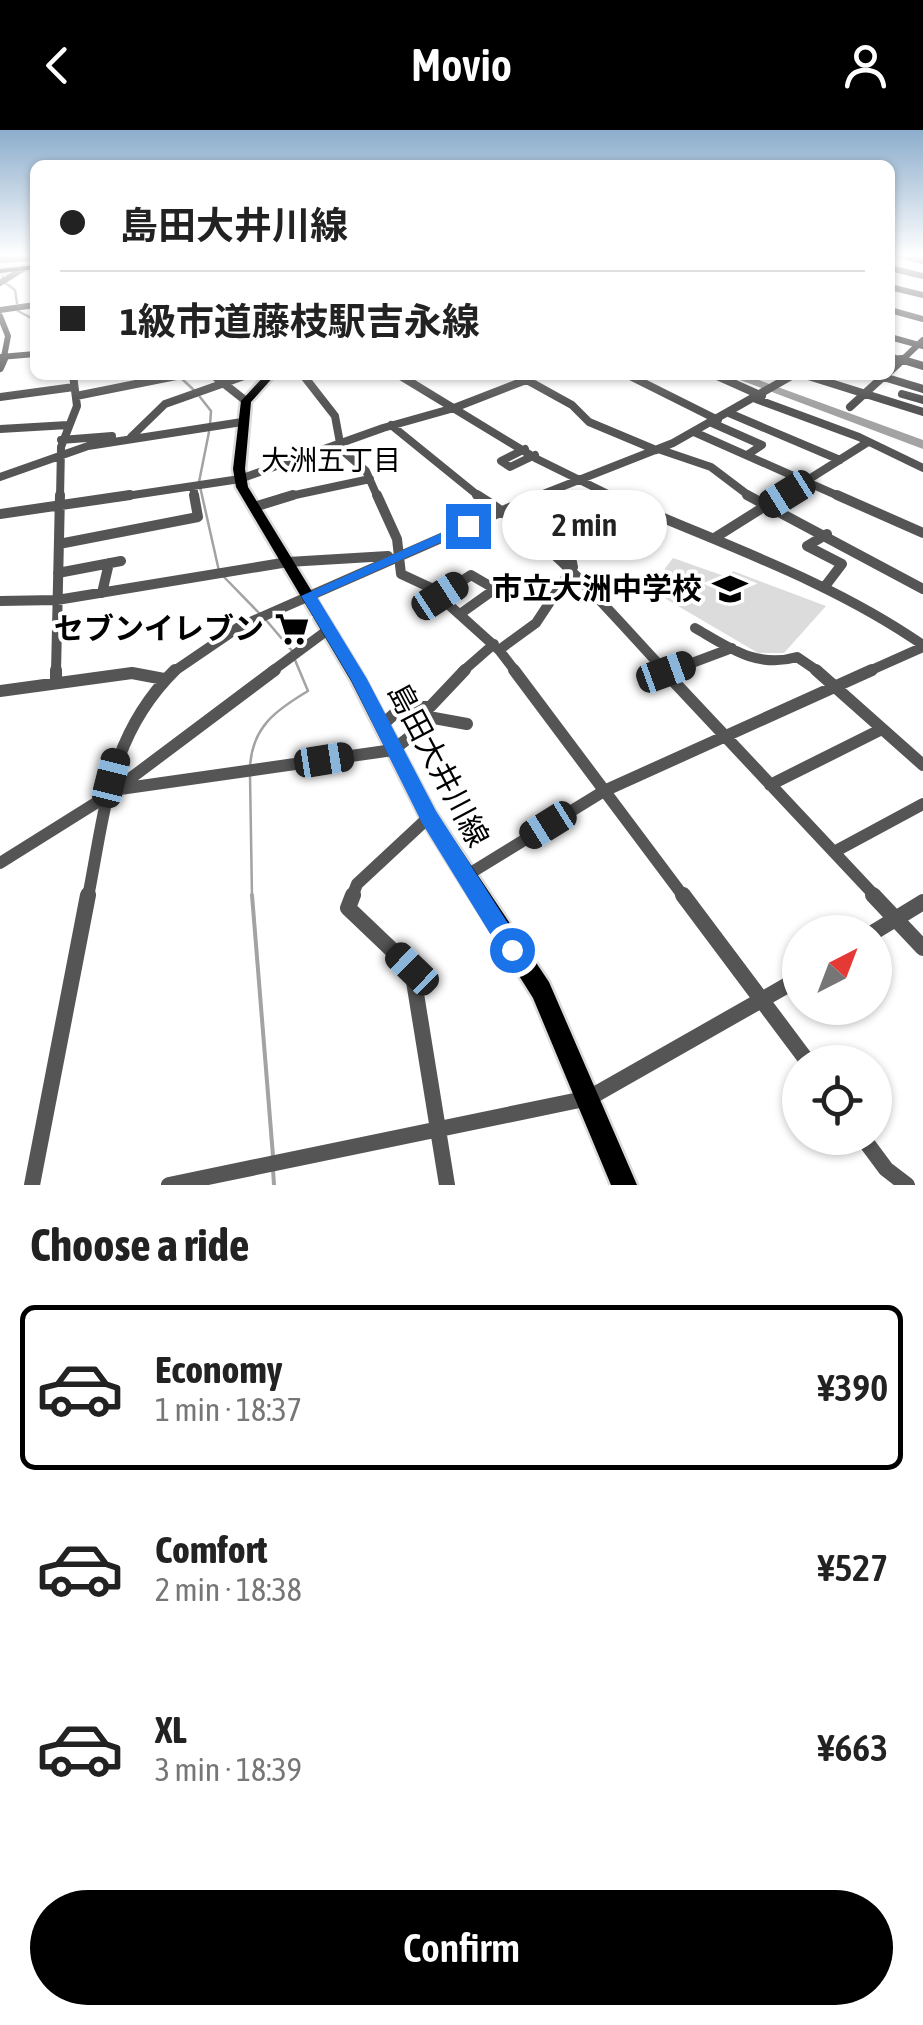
<!DOCTYPE html>
<meta charset="utf-8">
<style>
:root{--surface:#fff;--page:#f6f6f6;--text:#222;--muted:#767676;--line:#e0e0e0;--accent:#000}
body{margin:0;font-family:"Asap Condensed","Noto Sans JP",sans-serif;background:var(--page);color:var(--text);height:100vh;display:flex;flex-direction:column;font-size:38px;white-space:nowrap}
*{box-sizing:border-box;margin:0}
p{font-size:32px;color:var(--muted)}
.icon{flex:none;width:55px;height:55px;fill:none;stroke:currentColor;stroke-width:2;stroke-linecap:round;stroke-linejoin:round}
.map{position:relative;height:1055px;overflow:hidden}
.details{display:flex;flex-direction:column;background:var(--surface);flex:1}
.details>*{flex:none}
.hud{position:absolute;left:30px;top:30px;width:865px;height:220px;border-radius:15px;box-shadow:0 2px 8px #0004;display:grid;align-content:center;height:220px;padding:0 30px;background:var(--surface)}
.needle{width:65px;rotate:42deg}
.buttons{position:absolute;left:782px;top:785px;display:grid;gap:20px}
.buttons a{display:grid;place-items:center;width:110px;height:110px;border-radius:50%;background:var(--surface);box-shadow:0 2px 8px #0004;font-size:50px}
.end{position:absolute;width:45px;height:45px;margin:-22px;border:12px solid #1a73e8;background:#fff;box-shadow:0 0 0 5px #fff}
.from{border-radius:50%}
.bubble{position:absolute;height:70px;border-radius:35px;background:var(--surface);box-shadow:0 2px 8px #0004;font-size:32px;font-weight:600;line-height:70px;text-align:center}
.car{position:absolute;width:30px;height:60px;margin:-30px -15px;border-radius:12px;box-shadow:0 0 8px 2px #0007;background:linear-gradient(#222 24%,#8ab4d8 0 40%,#222 0 76%,#8ab4d8 0 86%,#222 0)}
.hud b{display:flex;align-items:center;gap:35px;height:95px;font-size:38px}
.hud b+b{border-top:2px solid var(--line)}
.hud i{width:25px;height:25px;background:var(--text)}
ul{padding:0;list-style:none}
li{display:flex;align-items:center;gap:30px;height:165px;margin:0 20px 15px;padding:0 10px;border:5px solid transparent;border-radius:15px}
li div{flex:1}
li b{display:block;font-size:38px}
li em{font-style:normal;font-weight:600}
li.current{border-color:var(--accent)}
li>.icon{width:90px;height:90px;stroke-width:1.5}
h2{padding:0 30px;font-size:45px;line-height:120px}
.cta{display:flex;gap:20px;margin-top:auto;padding:20px 30px}
.cta a{flex:1;height:115px;border-radius:60px;background:var(--accent);color:#fff;font-size:40px;font-weight:600;line-height:115px;text-align:center}
header{display:flex;justify-content:space-between;align-items:center;height:130px;padding:0 30px;background:var(--accent);color:#fff;font-size:45px;font-weight:600}
.map>svg:first-child{display:block}
</style>
<header><svg class="icon" aria-label="back" viewBox="0 0 24 24"><path d="M15 5l-7 7 7 7"/></svg>Movio<svg class="icon" aria-label="person" viewBox="0 0 24 24"><circle cx="12" cy="8" r="4"/><path d="M4 21q1-7 8-7t8 7"/></svg></header>
<div class="map">
<svg width="923" height="1055" viewBox="0 0 923 1055">
<rect width="100%" height="100%" fill="#fff"/>
<!-- green -->
<path fill="#dcdcdc" d="M 673,428 L 727,447 L 733,441 L 826,476 L 784,523 L 758,523 L 649,459 Z"/>
<!-- water -->
<path fill="#a3a3a3" d="M 727,245 L 745,245 L 923,310 L 923,319 Z"/>
<g fill="none" stroke-linecap="round" stroke-linejoin="round">
<!-- stream-far1 -->
<path stroke="#a3a3a3" stroke-width="2.5" d="M 0,137 L 4,152 L 15,160 L 17,173
M 18,181 L 35,190
M 182,249 L 195,261
M 200,267 L 211,281 L 210,295
M 209,302 L 199,352 L 219,441
M 224,447 L 260,484
M 266,490 L 293,522
M 250,637 C 252,597 276,580 308,561 L 295,530
M 250,645 L 252,767"/>
<!-- stream -->
<path stroke="#a3a3a3" stroke-width="4" d="M 252,765 L 273,1026
M 273,1039 L 274,1055"/>
<!-- major casing -->
<g stroke="#dbdbdb" stroke-width="5">
<path id="major" d="M 35,135 L 35,139 L 0,143 L 0,139 Z
M 265,245 L 275,245 L 251,272 L 245,339 L 248,357 L 363,545 L 435,681 L 549,852 L 637,1055 L 611,1055 L 533,868 L 423,693 L 351,551 L 236,357 L 233,339 L 241,271 Z"/>
</g>
<!-- minor-far4 -->
<path stroke="#555" stroke-width="6" d="M 898,125 L 923,131
M 0,130 L 35,128
M 890,138 L 923,146
M 0,153 L 23,139
M 890,157 L 923,165
M 0,180 L 35,175
M 890,180 L 923,189
M 0,186 L 8,206 L 3,232
M 890,207 L 923,216
M 890,226 L 908,232
M 0,227 L 35,224
M 900,232 L 923,210"/>
<!-- minor-far3 -->
<path stroke="#555" stroke-width="8" d="M 900,229 L 923,236
M 0,238 L 4,229
M 890,241 L 903,229
M 213,245 L 246,271
M 303,245 L 335,286 L 340,313
M 399,245 L 537,329 L 616,368
M 628,245 L 718,290
M 715,245 L 762,266
M 805,245 L 923,282
M 877,245 L 923,259
M 525,249 L 572,275 L 589,292 L 656,320
M 902,264 L 923,270
M 76,266 L 181,245
M 0,267 L 74,257
M 756,269 L 859,307 L 923,338
M 850,277 L 885,245
M 729,283 L 840,330
M 712,293 L 762,315 L 747,325
M 391,295 L 481,368
M 0,299 L 68,295
M 694,302 L 843,368
M 131,307 L 165,274 L 247,245
M 61,310 L 112,306
M 336,315 L 366,341 L 378,368
M 525,319 L 501,331 L 510,337 L 535,325
M 658,319 L 711,337 L 752,368
M 0,347 L 88,316 L 242,292
M 193,356 L 195,368
M 60,368 L 61,317 L 77,276 L 73,245
M 113,368 L 240,349 L 383,298 L 454,278 L 539,245
M 281,368 L 370,349
M 533,368 L 673,313 L 793,245
M 779,368 L 868,312"/>
<!-- minor-far2 -->
<path stroke="#555" stroke-width="10" d="M 377,365 L 397,409 L 401,444 L 429,457 L 499,520
M 477,365 C 551,410 608,480 666,542
M 610,365 C 717,413 826,448 923,515
M 747,365 L 923,459
M 837,365 L 923,403
M 254,377 L 293,365
M 0,384 L 130,365
M 716,407 L 783,365
M 59,414 L 198,387 L 194,365
M 58,443 L 121,431
M 826,455 L 842,434 L 807,416 L 827,404
M 102,463 L 109,433
M 439,466 L 471,445 L 495,459 L 460,484
M 0,471 L 57,470 L 288,432 L 388,426
M 695,498 C 728,517 757,539 797,527 L 819,542
M 56,542 L 60,365
M 173,542 L 239,497 L 539,365
M 271,542 L 329,499
M 462,542 L 494,514
M 516,542 L 499,520 L 536,493 L 573,437 L 569,418 L 616,367
M 668,542 L 732,518
M 867,542 L 923,517"/>
<!-- minor-far1 -->
<path stroke="#555" stroke-width="12" d="M 514,540 L 684,767
M 663,540 L 876,767
M 816,540 L 923,635
M 666,543 L 674,540
M 56,553 L 56,540
M 0,561 L 132,543 L 164,549
M 381,596 L 402,577 L 430,577 L 465,540
M 770,655 L 882,599
M 120,659 L 393,620 L 434,588 L 467,594
M 834,722 L 923,674
M 0,733 L 107,666 L 275,540
M 464,747 L 604,661 L 872,540
M 88,767 C 105,681 109,605 175,540
M 352,767 L 357,754 L 429,687"/>
<!-- minor -->
<path stroke="#555" stroke-width="16" d="M 353,765 L 348,778 L 412,839 L 447,1055
M 683,765 L 808,932
M 873,765 L 923,818
M 874,802 L 923,772
M 863,1008 L 886,1039 L 907,1055
M 32,1055 L 88,765
M 169,1055 L 589,968 L 800,848"/>
<!-- major -->
<use href="#major" fill="#000" fill-rule="evenodd"/>
</g>
<!-- sky -->
<linearGradient id="sky" x2="0" y2="1"><stop stop-color="#8cadcc"/><stop offset="0.46" stop-color="#fff"/><stop offset="1" stop-color="#fff" stop-opacity="0"/></linearGradient>
<rect width="923" height="272" fill="url(#sky)"/>
<!-- route -->
<path fill="#1a73e8" d="M 468,391 L 473,393 L 473,398 L 317,467 L 367,549 L 436,681 L 520,812 L 524,820 L 520,828 L 512,831 L 505,828 L 422,693 L 351,550 L 301,466 Z"/>
<!-- icons -->
<defs>
<g id="school-bare" transform="scale(2.7)"><path d="M0-5L7-2L0 1L-7-2ZM-4 1L0 2.5L4 1V4Q0 6-4 4Z" fill="#000" stroke="#fff" stroke-width="2.5" paint-order="stroke"/></g>
<g id="supermarket-bare" transform="scale(2.7)"><path d="M-6-5.5h2.5l.6 2H6L4.5 2H-2.5L-4.4-4H-6ZM-1.5 3.2a1.3 1.3 0 1 0 .1 0ZM3 3.2a1.3 1.3 0 1 0 .1 0Z" fill="#000" stroke="#fff" stroke-width="2.5" paint-order="stroke"/></g>
</defs>
<g fill-rule="evenodd">
<use href="#school-bare" x="730" y="459"/>
<use href="#supermarket-bare" x="292" y="499"/>
</g>
<g text-anchor="middle" stroke-width="8" stroke-linejoin="round" paint-order="stroke">
<!-- far-neighbourhood labels -->
<g font-size="28" fill="#000" stroke="#fff">
<text x="331" y="340">大洲五丁目</text>
</g>
<!-- poi labels -->
<g font-size="30" font-weight="bold" fill="#000" stroke="#fff" text-anchor="end">
<text x="702" y="469">市立大洲中学校</text>
<text x="264" y="509">セブンイレブン</text>
</g>
<!-- street labels -->
<g font-size="30" fill="#000" stroke="#fff">
<text transform="translate(438 635) rotate(62)" y="10">島田大井川線</text>
</g>
</g>
</svg>
<div class="buttons">
<a><svg class="needle" viewBox="-14 -14 28 28"><path d="M0-13l5 13h-10z" fill="#e53935"/><path d="M0 13l5-13h-10z" fill="#767676"/></svg></a>
<a><svg class="icon" aria-label="locate" viewBox="0 0 24 24"><circle cx="12" cy="12" r="6"/><path d="M12 2v4M12 18v4M2 12h4M18 12h4"/></svg></a>
</div>
<i class="end from" style="left:512px;top:820px"></i>
<i class="end" style="left:468px;top:396px"></i>
<div class="bubble" style="left:502px;top:360px;width:165px">2 min</div>
<i class="car" style="left:787px;top:364px;rotate:238deg"></i>
<i class="car" style="left:440px;top:466px;rotate:57deg"></i>
<i class="car" style="left:666px;top:542px;rotate:70deg"></i>
<i class="car" style="left:324px;top:630px;rotate:81deg"></i>
<i class="car" style="left:111px;top:648px;rotate:14deg"></i>
<i class="car" style="left:548px;top:695px;rotate:238deg"></i>
<i class="car" style="left:412px;top:839px;rotate:314deg"></i>
<div class="hud">
<b><i class="from"></i>島田大井川線</b>
<b><i></i>1級市道藤枝駅吉永線</b>
</div>
</div>
<section class="details">
<h2>Choose a ride</h2>
<ul>
<li class="current"><svg class="icon" aria-label="car" viewBox="0 0 24 24"><path d="M5 17H2v-5l4-1 3-4h7l3 4 3 1v5h-3M9 17h6M6 11h13"/><circle cx="7" cy="17" r="2"/><circle cx="17" cy="17" r="2"/></svg><div><b>Economy</b><p>1 min · 18:37</p></div><em>¥390</em></li>
<li><svg class="icon" aria-label="car" viewBox="0 0 24 24"><path d="M5 17H2v-5l4-1 3-4h7l3 4 3 1v5h-3M9 17h6M6 11h13"/><circle cx="7" cy="17" r="2"/><circle cx="17" cy="17" r="2"/></svg><div><b>Comfort</b><p>2 min · 18:38</p></div><em>¥527</em></li>
<li><svg class="icon" aria-label="car" viewBox="0 0 24 24"><path d="M5 17H2v-5l4-1 3-4h7l3 4 3 1v5h-3M9 17h6M6 11h13"/><circle cx="7" cy="17" r="2"/><circle cx="17" cy="17" r="2"/></svg><div><b>XL</b><p>3 min · 18:39</p></div><em>¥663</em></li>
</ul>
<div class="cta"><a>Confirm</a></div>
</section>
